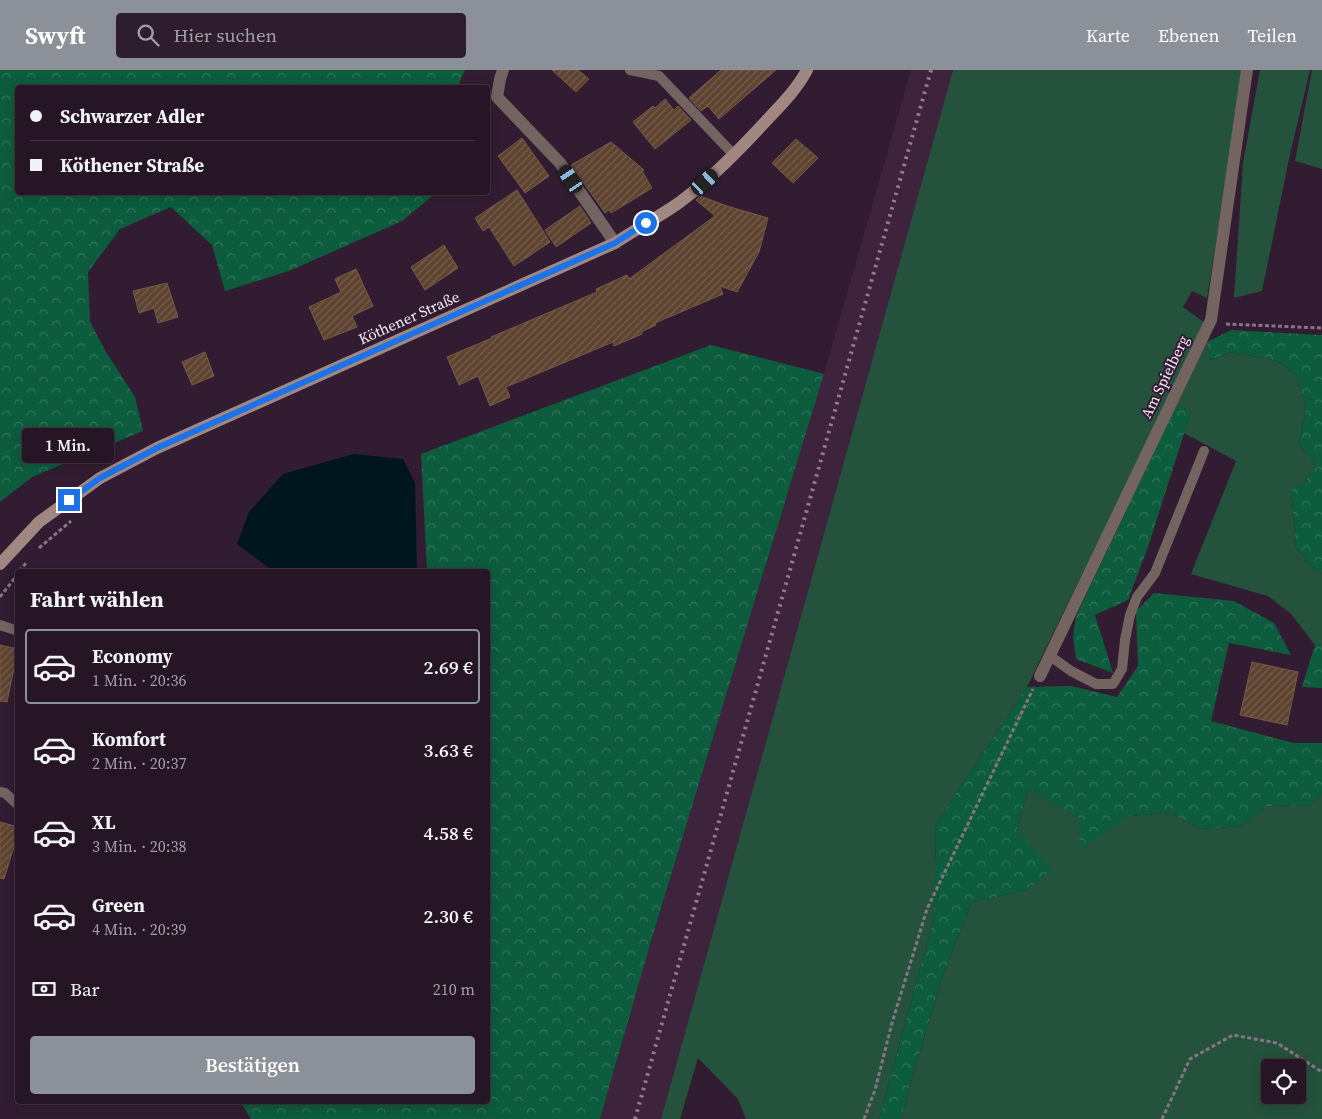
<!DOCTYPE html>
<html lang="de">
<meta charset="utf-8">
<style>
:root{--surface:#261525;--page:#2e1e2d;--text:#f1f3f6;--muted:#a49fa7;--line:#423442;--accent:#8c9099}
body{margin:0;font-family:"Source Serif 4",serif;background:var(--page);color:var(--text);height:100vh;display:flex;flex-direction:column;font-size:19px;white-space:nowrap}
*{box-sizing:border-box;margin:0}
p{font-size:16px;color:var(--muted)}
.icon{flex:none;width:28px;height:28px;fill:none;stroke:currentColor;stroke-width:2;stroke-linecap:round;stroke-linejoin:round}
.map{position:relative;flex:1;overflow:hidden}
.side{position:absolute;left:15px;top:499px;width:475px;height:535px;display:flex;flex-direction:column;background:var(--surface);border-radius:5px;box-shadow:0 2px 12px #0003,0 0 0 1px var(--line)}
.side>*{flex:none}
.top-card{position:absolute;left:15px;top:15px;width:475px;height:110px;border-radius:5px;box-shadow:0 2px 12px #0003,0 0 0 1px var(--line);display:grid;align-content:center;height:110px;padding:0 15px;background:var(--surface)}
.buttons{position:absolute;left:1261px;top:989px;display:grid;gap:10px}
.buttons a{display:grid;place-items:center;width:45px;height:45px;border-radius:5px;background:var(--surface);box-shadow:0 2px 12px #0003,0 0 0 1px var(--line);font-size:25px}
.end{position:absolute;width:22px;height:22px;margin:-11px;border:6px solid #1a73e8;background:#fff;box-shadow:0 0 0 2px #fff}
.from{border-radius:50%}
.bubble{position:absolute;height:35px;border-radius:5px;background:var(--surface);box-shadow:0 2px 12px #0003,0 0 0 1px var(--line);font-size:16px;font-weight:600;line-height:35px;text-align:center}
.car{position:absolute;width:15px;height:30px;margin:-15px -8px;border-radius:6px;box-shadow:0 0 4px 1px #0007;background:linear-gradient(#222 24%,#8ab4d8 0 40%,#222 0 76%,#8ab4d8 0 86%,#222 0)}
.top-card b{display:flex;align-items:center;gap:18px;height:48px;font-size:19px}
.top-card b+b{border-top:1px solid var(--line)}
.top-card i{width:12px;height:12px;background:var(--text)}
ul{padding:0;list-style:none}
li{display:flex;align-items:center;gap:15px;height:75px;margin:0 10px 8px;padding:0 5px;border:2px solid transparent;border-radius:5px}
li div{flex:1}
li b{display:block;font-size:19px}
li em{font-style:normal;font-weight:600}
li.active{border-color:var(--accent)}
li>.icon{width:45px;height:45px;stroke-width:1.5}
h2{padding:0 15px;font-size:22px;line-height:60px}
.pay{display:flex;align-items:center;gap:12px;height:55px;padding:0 15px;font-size:19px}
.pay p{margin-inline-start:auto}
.primary-button{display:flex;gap:10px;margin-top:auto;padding:10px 15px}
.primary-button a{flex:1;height:58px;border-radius:5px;background:var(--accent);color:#fff;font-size:20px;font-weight:600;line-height:58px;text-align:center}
header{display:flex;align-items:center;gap:30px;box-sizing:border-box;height:70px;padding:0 25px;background:var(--accent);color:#fff}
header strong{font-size:24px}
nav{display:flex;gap:28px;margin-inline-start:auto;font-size:18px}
.search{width:350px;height:45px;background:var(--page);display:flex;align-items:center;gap:12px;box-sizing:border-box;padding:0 18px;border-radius:5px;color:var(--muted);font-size:19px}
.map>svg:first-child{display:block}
</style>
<header>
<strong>Swyft</strong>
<div class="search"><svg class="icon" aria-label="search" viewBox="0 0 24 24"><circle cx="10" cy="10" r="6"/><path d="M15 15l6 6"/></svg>Hier suchen</div>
<nav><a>Karte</a><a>Ebenen</a><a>Teilen</a></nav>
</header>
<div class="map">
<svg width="1322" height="1049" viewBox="0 0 1322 1049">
<defs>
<pattern id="forest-crowns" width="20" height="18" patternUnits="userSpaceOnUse" patternTransform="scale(1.25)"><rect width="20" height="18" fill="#0d5c3d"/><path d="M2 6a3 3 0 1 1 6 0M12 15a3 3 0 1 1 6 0" fill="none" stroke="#31745a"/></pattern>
<pattern id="building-hatch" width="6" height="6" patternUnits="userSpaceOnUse" patternTransform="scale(1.25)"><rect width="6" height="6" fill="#5e4430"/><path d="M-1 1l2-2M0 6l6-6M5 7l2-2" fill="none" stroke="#765f4f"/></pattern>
</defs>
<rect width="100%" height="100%" fill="#321c31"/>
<!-- built -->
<path fill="#3e233d" d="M 911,0 L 953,0 L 661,1049 L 600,1049 L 654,861 L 824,304 Z"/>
<!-- green -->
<path fill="#25523d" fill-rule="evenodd" d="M 953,0 L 1244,0 L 1207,228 L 1192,221 L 1183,237 L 1205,253 L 1027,617 L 936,753 L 934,848 L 879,1049 L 746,1049 L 738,1029 L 698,988 L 680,1049 L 661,1049 Z
M 1260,0 L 1310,0 L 1289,89 L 1262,221 L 1234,228 L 1243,93 Z
M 1312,0 L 1322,0 L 1322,99 L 1295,91 Z
M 1207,272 L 1210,290 L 1232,282 L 1278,291 L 1297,306 L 1306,339 L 1299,374 L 1316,395 L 1304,414 L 1291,418 L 1296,477 L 1315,501 L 1322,503 L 1322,574 L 1315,575 L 1291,544 L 1268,526 L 1191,504 L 1236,391 L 1184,363 L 1190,345 L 1175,338 Z
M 1028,720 L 1080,748 L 1080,779 L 1128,746 L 1171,743 L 1200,759 L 1242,756 L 1267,736 L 1311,735 L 1322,723 L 1322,1049 L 901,1049 L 916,994 L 943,905 L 972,832 L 1028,820 L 1017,759 ZM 1270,998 L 1298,998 L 1298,1025 L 1270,1025 Z"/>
<!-- forest -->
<path fill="url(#forest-crowns)" d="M 0,0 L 465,0 L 457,18 L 18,18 L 18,122 L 436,123 L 402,151 L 289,201 L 225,221 L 212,175 L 171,137 L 120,159 L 88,202 L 90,252 L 106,282 L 135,327 L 143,361 L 32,407 L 0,432 Z
M 1231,260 L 1322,265 L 1322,503 L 1315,501 L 1296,477 L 1291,417 L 1304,414 L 1316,395 L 1299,374 L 1306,339 L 1297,306 L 1278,291 L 1232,282 L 1209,290 L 1207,272 Z
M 711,275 L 824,304 L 654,861 L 600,1049 L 251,1049 L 240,1031 L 488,1031 L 488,501 L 427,501 L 421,384 Z
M 1184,336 L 1190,345 L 1148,477 L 1128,530 L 1095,545 L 1113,603 L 1076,589 L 1073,567 L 1076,546 L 1175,338 Z
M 1154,523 L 1234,531 L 1274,553 L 1291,585 L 1229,573 L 1211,651 L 1294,673 L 1322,673 L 1322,723 L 1311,735 L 1267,736 L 1242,756 L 1200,759 L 1171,743 L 1129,746 L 1080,780 L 1079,748 L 1028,720 L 1017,759 L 1052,800 L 1028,820 L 972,832 L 943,905 L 916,994 L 901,1049 L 879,1049 L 934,848 L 936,753 L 1027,617 L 1071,616 L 1117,627 L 1138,596 L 1136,541 Z
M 1322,574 L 1322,618 L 1302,617 L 1315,575 Z"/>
<!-- water -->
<path fill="#00161f" d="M 354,384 L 403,389 L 415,413 L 417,501 L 273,501 L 237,474 L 249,442 L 283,404 Z"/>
<!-- building -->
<path fill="url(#building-hatch)" stroke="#755944" d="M 552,0 L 578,0 L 589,9 L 576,22 Z
M 721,0 L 776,0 L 719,49 L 708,36 L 701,41 L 689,28 Z
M 665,29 L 674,40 L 678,36 L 691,50 L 655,79 L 633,52 L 653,36 L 655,38 Z
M 522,68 L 549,106 L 525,123 L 498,86 Z
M 796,69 L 818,88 L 793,113 L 772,93 Z
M 611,72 L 644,100 L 642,101 L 652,118 L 611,143 L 609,140 L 605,143 L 571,95 Z
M 517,120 L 550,172 L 514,196 L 489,157 L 483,161 L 475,148 Z
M 700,126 L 727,136 L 768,148 L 759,182 L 737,222 L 720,216 L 723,224 L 655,253 L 656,255 L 641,262 L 642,264 L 614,276 L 613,272 L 506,317 L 510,327 L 490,336 L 478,306 L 459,315 L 447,287 L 492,268 L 491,267 L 597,222 L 596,219 L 627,205 L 629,209 L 715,146 L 696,130 Z
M 580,136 L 591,153 L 556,177 L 545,160 Z
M 444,175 L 458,198 L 425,220 L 411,197 Z
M 356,199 L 373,236 L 352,246 L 357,257 L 324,270 L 309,237 L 341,222 L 335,209 Z
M 167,213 L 178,247 L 158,253 L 154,238 L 139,243 L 133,221 Z
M 205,282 L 214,306 L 192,315 L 182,292 Z
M 0,575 L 18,579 L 7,632 L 0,631 Z
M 1252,592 L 1298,602 L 1287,655 L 1240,645 Z
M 0,752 L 18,757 L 18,764 L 4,809 L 0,808 Z"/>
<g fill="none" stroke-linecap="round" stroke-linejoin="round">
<!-- path -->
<path stroke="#877486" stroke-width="3" stroke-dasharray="4 2.5" stroke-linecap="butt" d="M 1226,254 L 1322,258
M 39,478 L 71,451
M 19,501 L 27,492
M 0,527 L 18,504
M 864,1049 L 875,1020 L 892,953 L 927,839 L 1033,619
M 1162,1049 L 1190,989 L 1233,965 L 1277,973 L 1322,1002"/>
<!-- lane -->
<path stroke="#746461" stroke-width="10" d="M 630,0 L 659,6 L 734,85
M 0,555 L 18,561
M 1050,586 L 1071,601 L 1096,614 L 1113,614 L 1122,599 L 1125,570 L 1130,545 L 1137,527 L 1155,503 L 1204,381
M 0,722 L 5,723 L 18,735"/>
<!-- street -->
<path stroke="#746461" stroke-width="12" d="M 503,0 L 500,9 L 497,27 L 560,93 L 615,173
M 1040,606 L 1211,250 L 1247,0"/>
<!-- secondary -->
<path stroke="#a18782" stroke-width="12" d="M 0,494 L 39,452 L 100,408 L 157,378 L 615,173 C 636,159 659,147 680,132 C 712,108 739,80 766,51 C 781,35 797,19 807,0"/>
<!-- rail -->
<path stroke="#907e8f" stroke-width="4" stroke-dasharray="2.5 5" stroke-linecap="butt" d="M 635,1049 L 931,0"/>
</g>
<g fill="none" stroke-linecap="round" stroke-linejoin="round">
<!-- route -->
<path stroke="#1a73e8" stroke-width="6" d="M 69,430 L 100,408 L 157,378 L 615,173 L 646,153"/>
</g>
<g text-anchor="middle" stroke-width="4" stroke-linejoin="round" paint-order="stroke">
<!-- street labels -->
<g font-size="15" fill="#fcedfa" stroke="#321c31">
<text transform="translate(409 248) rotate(-24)" y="5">Köthener Straße</text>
<text transform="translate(1165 307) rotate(-64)" y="5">Am Spielberg</text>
</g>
</g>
</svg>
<div class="buttons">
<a><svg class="icon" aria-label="locate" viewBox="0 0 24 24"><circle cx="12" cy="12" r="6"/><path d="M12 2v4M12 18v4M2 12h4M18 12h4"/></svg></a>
</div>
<i class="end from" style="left:646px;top:153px"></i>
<i class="end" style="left:69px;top:430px"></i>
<div class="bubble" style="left:22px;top:358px;width:92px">1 Min.</div>
<i class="car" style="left:571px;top:109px;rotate:326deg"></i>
<i class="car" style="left:705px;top:112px;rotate:48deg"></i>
<div class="top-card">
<b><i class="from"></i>Schwarzer Adler</b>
<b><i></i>Köthener Straße</b>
</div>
<section class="side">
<h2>Fahrt wählen</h2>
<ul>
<li class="active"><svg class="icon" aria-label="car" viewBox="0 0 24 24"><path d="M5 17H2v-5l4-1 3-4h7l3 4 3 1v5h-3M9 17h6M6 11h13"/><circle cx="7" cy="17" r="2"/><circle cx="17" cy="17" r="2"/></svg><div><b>Economy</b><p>1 Min. · 20:36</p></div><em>2.69 €</em></li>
<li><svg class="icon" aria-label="car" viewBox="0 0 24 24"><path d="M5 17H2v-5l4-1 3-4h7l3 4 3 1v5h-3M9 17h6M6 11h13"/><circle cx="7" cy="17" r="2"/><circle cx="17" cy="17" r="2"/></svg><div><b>Komfort</b><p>2 Min. · 20:37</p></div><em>3.63 €</em></li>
<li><svg class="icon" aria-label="car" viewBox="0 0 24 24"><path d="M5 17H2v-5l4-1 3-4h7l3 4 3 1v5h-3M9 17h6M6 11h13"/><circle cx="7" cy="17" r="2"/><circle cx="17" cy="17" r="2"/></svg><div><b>XL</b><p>3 Min. · 20:38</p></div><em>4.58 €</em></li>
<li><svg class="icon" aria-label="car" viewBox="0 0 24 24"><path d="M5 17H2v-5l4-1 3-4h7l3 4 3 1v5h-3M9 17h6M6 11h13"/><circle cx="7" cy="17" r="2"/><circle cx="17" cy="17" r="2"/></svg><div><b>Green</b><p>4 Min. · 20:39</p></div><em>2.30 €</em></li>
</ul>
<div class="pay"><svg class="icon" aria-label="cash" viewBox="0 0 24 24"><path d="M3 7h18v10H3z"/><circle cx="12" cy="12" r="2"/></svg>Bar<p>210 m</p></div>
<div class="primary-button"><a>Bestätigen</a></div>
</section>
</div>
